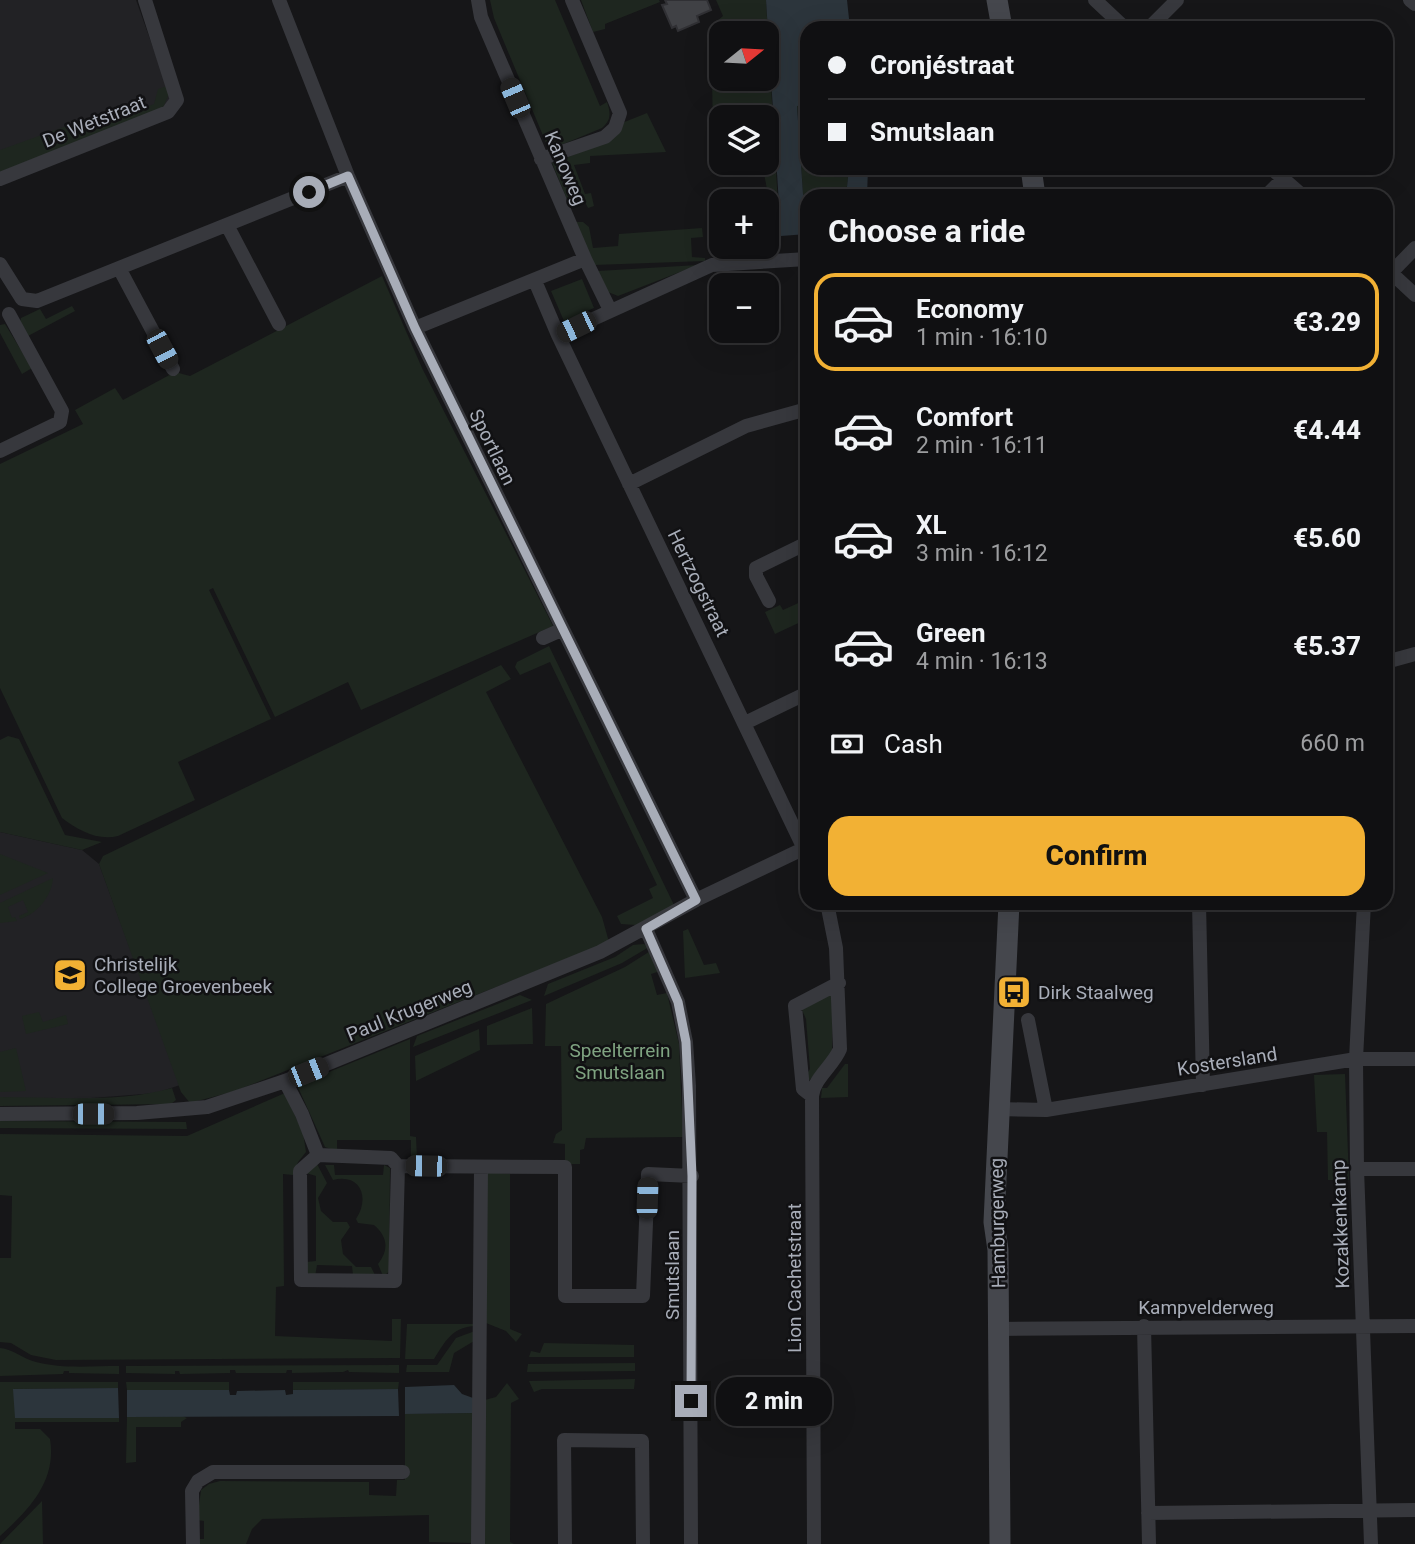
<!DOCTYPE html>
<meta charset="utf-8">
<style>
:root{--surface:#101012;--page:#1e1e20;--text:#f1f3f6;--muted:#9c9d9f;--line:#303032;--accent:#f2b134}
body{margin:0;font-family:Roboto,sans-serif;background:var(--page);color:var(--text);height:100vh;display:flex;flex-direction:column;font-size:26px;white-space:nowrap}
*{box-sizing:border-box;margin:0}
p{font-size:23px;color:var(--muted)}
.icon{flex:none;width:38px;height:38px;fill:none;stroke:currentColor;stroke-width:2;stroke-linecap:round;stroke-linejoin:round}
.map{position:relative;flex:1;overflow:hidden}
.panel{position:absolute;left:800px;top:189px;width:593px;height:721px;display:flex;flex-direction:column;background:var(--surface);border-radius:21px;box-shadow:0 7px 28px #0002,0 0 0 2px var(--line)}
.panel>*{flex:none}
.top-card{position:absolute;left:800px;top:21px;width:593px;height:154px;border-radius:21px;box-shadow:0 7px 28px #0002,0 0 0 2px var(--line);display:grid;align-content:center;height:154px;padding:0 28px;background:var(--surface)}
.needle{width:46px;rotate:72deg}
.fabs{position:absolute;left:709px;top:21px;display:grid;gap:14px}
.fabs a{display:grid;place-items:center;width:70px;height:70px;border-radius:14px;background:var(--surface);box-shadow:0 7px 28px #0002,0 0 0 2px var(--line);font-size:35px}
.end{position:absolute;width:32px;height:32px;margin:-16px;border:9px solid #a8adb8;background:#111;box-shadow:0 0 0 4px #111}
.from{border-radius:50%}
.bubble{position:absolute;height:49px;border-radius:21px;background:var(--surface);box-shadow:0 7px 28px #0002,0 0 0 2px var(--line);font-size:23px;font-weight:800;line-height:49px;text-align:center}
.car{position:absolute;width:21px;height:42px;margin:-21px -10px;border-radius:9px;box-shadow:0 0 5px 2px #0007;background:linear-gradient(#222 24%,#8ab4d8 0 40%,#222 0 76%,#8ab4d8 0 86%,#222 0)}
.top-card b{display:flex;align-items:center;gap:24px;height:66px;font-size:26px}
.top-card b+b{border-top:2px solid var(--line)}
.top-card i{width:18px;height:18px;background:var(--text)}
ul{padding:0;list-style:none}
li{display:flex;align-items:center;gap:21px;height:98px;margin:0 14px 10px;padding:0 14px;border:4px solid transparent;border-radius:21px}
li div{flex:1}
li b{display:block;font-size:26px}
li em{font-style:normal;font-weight:800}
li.selected{border-color:var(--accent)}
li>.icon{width:63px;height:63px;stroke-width:1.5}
h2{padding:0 28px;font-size:32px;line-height:84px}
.pay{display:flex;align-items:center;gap:18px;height:77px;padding:0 28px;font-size:26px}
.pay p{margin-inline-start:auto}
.action{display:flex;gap:14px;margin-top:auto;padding:14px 28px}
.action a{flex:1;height:80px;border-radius:21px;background:var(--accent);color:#111;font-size:28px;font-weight:800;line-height:80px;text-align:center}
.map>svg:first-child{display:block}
</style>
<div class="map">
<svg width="1415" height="1544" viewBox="0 0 1415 1544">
<rect width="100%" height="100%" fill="#161618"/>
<!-- built -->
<path fill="#222225" d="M 0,0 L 136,0 L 170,95 L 168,104 L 0,173 Z
M 0,832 L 82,850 L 99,864 L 180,1085 L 156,1093 L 80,1099 L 0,1099 Z"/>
<!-- green -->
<path fill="#1e261f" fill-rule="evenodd" d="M 490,0 L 555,0 L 600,106 L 607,102 C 611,114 611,120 602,128 L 549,150 L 494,18 Z
M 581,0 L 659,0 L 660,2 L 605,24 L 605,29 L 593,32 Z
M 716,0 L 766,0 L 778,204 L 770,205 L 762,163 L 766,163 L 766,117 L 721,117 L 721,130 L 713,132 L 711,26 L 723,16 ZM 766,33 L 766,79 L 721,79 L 721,33 Z
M 167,86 L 169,94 L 162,110 L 0,172 L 0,150 L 86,119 L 91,128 L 154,104 L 158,89 Z
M 807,105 L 807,168 L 849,168 L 846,196 L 807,196 L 807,200 L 803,194 L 797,106 Z
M 647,113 L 666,152 L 590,156 L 590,163 L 574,165 L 585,194 L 591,193 L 594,206 L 588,208 L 582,196 L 572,199 L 574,208 L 570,207 L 552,163 L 604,143 L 622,123 Z
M 575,222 L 583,222 L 589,227 L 593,248 L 618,246 L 619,234 L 702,228 L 703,237 L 691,238 L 692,257 L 705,258 L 705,261 L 594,265 Z
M 698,265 L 618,296 L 608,292 L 598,271 Z
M 382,276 L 422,368 L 553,626 L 361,710 L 348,682 L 275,717 L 213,588 L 209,590 L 271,719 L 178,762 L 195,800 L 118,836 C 97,841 78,830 62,818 L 0,688 L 0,464 L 83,424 L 75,410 L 115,388 L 123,400 L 175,372 L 190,376 Z
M 582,279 L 594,308 L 564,321 L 551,291 Z
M 72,306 L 75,311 L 28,336 L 20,322 L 21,318 L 40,309 L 46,319 Z
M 5,324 L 32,368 L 22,374 L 0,333 L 0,325 Z
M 805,600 L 807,619 L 775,634 L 765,612 L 780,605 L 783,610 Z
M 549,646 L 674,905 L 636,925 L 621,924 L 617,916 L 653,898 L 649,889 L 657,885 L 550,662 L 520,675 L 515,667 L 517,662 Z
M 501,665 L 511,679 L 486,692 L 602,917 L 609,942 L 235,1091 L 190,1103 L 181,1092 L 99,864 L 103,856 Z
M 8,736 L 19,739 L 65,835 L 102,842 L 82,850 L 0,832 L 0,740 Z
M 0,854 L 48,873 L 0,895 Z
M 53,878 C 52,896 37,914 20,919 L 19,916 L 28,912 L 23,900 L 8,907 L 12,918 L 15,917 L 17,921 L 0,923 L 0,903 Z
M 688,929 L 704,965 L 716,963 L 720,973 L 685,978 L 683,931 Z
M 644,944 L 649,947 L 622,963 L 544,996 L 548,984 L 615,957 L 633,945 Z
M 652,950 L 660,971 L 651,974 L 657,995 L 667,993 L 679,1044 L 683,1137 L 586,1138 L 584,1149 L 580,1150 L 580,1164 L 501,1164 L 497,1160 L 565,1160 L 565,1144 L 553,1143 L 556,1134 L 562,1130 L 561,1046 L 545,1046 L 546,1004 L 625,967 Z
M 833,992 L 832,1053 L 808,1082 L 806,1075 L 810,1069 L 806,1019 L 802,1010 Z
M 520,995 L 532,1000 L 413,1047 L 417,1036 Z
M 532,1008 L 533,1044 L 487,1045 L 487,1026 Z
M 39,1012 L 43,1022 L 66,1015 L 68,1024 L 26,1034 L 22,1016 Z
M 479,1029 L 480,1050 L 416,1081 L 415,1056 Z
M 410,1039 L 410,1136 L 416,1137 L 417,1159 L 465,1160 L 415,1164 L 411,1159 L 411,1140 L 337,1140 L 337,1151 L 325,1147 L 297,1085 Z
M 16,1048 L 26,1091 L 0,1092 L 0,1052 Z
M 845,1064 L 848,1064 L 848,1097 L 821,1098 L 822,1088 L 827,1088 Z
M 1345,1074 L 1349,1180 L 1328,1180 L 1327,1132 L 1317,1132 L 1314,1075 Z
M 172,1088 L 176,1100 L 171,1104 L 0,1106 L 0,1097 C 54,1097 121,1103 172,1088 Z
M 285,1093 L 303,1133 L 306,1152 L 298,1162 L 293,1175 L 283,1174 L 284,1286 L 276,1287 L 275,1336 L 392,1341 L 392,1319 L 401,1319 L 400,1358 L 56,1360 L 31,1355 L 11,1343 L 0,1342 L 0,1258 L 11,1258 L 12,1196 L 0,1195 L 0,1134 L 187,1136 Z
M 0,1121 L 186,1122 L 187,1129 L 0,1128 Z
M 317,1164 L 327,1183 L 318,1198 L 321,1211 L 333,1222 L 347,1222 L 350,1227 L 341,1240 L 343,1254 L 356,1267 L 371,1267 L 376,1277 L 353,1275 L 352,1266 L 317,1265 L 315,1277 L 308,1273 L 306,1262 L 316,1261 L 316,1176 L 306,1173 Z
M 325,1165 L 334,1165 L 335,1175 L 383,1175 L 384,1165 L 390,1168 L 389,1272 L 383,1276 L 378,1264 C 389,1250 388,1237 374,1225 L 358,1223 L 356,1219 C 370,1198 361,1173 333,1180 Z
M 487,1172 L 510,1174 L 510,1329 L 522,1334 L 516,1342 L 506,1331 L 486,1323 Z
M 407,1324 L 474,1324 L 474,1326 C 451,1328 445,1342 434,1359 L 405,1359 Z
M 475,1331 L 474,1341 L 454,1353 L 449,1372 L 406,1372 L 407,1365 L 437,1365 L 456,1338 Z
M 544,1343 L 634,1345 L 634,1357 L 529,1357 L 531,1351 L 540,1353 Z
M 0,1348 C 13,1349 23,1359 36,1362 C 62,1369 91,1366 119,1366 L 119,1374 L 69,1373 L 69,1371 L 64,1371 L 63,1374 L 0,1376 Z
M 635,1363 L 635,1371 L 527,1372 L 528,1364 Z
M 399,1365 L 399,1373 L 349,1372 L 348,1370 L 343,1372 L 292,1373 L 292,1370 L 287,1370 L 286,1373 L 236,1373 L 235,1370 L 230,1370 L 230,1373 L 180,1374 L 179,1371 L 175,1371 L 175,1374 L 126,1373 L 126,1366 Z
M 635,1379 L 634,1389 L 542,1389 L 534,1392 L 529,1381 Z
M 0,1382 L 118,1382 L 118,1388 L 14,1389 L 119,1418 L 119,1422 L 15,1422 L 15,1429 L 40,1429 L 50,1439 C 57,1481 29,1510 0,1536 Z
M 126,1382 L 229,1382 L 229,1390 L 127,1390 Z
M 293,1382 L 399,1382 L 398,1389 L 293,1390 Z
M 507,1383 L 519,1399 L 511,1403 L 510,1542 L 514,1544 L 484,1544 L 485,1400 L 496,1397 Z
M 473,1413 L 473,1543 L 429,1542 L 429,1515 L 262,1519 L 252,1529 L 246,1544 L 198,1544 L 199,1539 L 204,1539 L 204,1521 L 197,1520 L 201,1490 L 209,1484 L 220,1481 L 369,1482 L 369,1495 L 396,1496 L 397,1480 L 405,1480 L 405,1414 Z
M 182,1416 L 187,1418 L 181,1422 L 181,1427 L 136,1427 L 136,1462 L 126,1463 L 127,1417 Z
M 42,1501 L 43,1544 L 0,1544 Z"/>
<!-- water -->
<path fill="#2c353c" d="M 766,0 L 847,0 L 850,28 L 807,28 L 807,105 L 797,106 L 803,194 L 807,200 L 807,234 L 781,236 Z
M 849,168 L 868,168 L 867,196 L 846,196 Z
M 454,1385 L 462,1394 L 473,1398 L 473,1413 L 405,1414 L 405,1387 Z
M 118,1388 L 119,1418 L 15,1418 L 13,1389 Z
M 398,1389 L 399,1416 L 127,1417 L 127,1390 L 229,1390 L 230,1395 L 236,1395 L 237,1391 L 285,1390 L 286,1395 L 293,1394 L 293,1390 Z"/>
<!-- building -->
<path fill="#404145" stroke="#303034" stroke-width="2" d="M 665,0 L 707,0 L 711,10 L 697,16 L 699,22 L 678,31 L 676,26 L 672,28 L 662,5 L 667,4 Z"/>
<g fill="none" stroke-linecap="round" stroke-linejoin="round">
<!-- street -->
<path stroke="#37383d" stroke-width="14" d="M 279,0 L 348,176 L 415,328 L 696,900
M 478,0 L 481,17 L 585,259 L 610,310
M 1095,0 L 1125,28
M 1410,0 L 1415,4
M 1149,28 L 1177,0
M 541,159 L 605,137 L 615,128 L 620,113 L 572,0
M 1271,168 L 1303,196
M 0,179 L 168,112 L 177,100 L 145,0
M 1266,196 L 1283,179
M 227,225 L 279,324
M 0,264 L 22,299 L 37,301 L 348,176
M 119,268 L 173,369
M 1386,268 L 1415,295
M 1386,278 L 1415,248
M 535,281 L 558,335 L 712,265 L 807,259
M 415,328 L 585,259
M 558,335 L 807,855
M 0,451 L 60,422 L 62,411 L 9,314
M 629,484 L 746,426 L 807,409
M 769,601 L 756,576 L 756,568 L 807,543
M 543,638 L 561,630
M 1386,662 L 1415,654
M 745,723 L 807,693
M 1199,903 L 1203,1085
M 1364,903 L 1356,1059 L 1357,1169 L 1371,1544
M 646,929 L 678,1002 L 686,1042 L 689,1086 L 691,1544
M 1028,1020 L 1046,1110
M 285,1081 L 302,1114 L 318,1155 L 391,1158 L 398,1166 L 565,1167 L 565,1296 L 643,1296 L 648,1174 L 692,1176
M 812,1096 L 803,1089 L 795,1006 L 839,983
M 998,1109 L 1046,1110 L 1356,1059 L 1415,1059
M 0,1114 L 137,1113 L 184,1109 L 207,1107 L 285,1081 L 600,952 L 696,900 L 807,847
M 318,1155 L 300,1171 L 301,1280 L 395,1281 L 398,1166
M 1357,1169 L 1415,1169
M 1144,1326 L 1149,1544
M 998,1329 L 1415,1326
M 1148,1513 L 1415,1510
M 193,1544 L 192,1491 L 198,1481 L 213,1472 L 403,1472
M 478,1544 L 481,1167
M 565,1544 L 564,1440 L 642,1441 L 643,1544
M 814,1544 L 812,1096 C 814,1078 833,1066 840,1049 L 836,948 L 827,903"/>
<!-- secondary -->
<path stroke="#45474d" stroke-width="21" d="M 997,0 L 1002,28
M 1031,168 L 1035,196
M 1000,1544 L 998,1250 L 994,1222 L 1009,903"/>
</g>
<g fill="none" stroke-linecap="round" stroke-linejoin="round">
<!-- route -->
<path stroke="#a8adb8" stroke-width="9" d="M 309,192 L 348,176 L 415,328 L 696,900 L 646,929 L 678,1002 L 686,1042 L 692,1176 L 691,1401"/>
</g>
<!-- icons -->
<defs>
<g id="school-square" transform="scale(1.75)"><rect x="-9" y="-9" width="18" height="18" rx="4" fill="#f2b134" stroke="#111113"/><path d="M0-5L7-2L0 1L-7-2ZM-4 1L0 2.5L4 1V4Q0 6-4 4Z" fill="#111"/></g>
<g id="bus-square" transform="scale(1.75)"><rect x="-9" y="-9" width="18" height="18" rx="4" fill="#f2b134" stroke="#111113"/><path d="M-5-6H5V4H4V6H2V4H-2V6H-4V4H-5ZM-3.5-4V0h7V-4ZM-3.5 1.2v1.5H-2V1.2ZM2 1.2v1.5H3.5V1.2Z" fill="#111"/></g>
</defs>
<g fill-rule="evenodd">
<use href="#school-square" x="70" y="975"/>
<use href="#bus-square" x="1014" y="992"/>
</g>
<g text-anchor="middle" stroke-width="5" stroke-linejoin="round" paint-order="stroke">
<!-- street labels -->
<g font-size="19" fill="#a8adb8" stroke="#111113">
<text transform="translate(94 121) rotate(-22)" y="7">De Wetstraat</text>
<text transform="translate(566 168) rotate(67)" y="7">Kanoweg</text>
<text transform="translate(493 447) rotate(64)" y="7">Sportlaan</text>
<text transform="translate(699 583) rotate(64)" y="7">Hertzogstraat</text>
<text transform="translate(409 1010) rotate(-22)" y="7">Paul Krugerweg</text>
<text transform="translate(1227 1061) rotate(-9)" y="7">Kostersland</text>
<text transform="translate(997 1223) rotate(-91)" y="7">Hamburgerweg</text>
<text transform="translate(1340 1224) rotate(-92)" y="7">Kozakkenkamp</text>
<text transform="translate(672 1275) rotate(-90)" y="7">Smutslaan</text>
<text transform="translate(794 1278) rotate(-90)" y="7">Lion Cachetstraat</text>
<text x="1206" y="1314">Kampvelderweg</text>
</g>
<!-- poi labels -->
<g font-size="19" fill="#a8adb8" stroke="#111113" text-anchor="start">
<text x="94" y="971">Christelijk<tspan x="94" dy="22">College Groevenbeek</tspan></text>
<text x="1038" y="999">Dirk Staalweg</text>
</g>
<!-- park labels -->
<g font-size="19" fill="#7fa381" stroke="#111113">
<text x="620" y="1057">Speelterrein<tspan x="620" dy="22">Smutslaan</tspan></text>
</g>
</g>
</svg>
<div class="fabs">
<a><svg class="needle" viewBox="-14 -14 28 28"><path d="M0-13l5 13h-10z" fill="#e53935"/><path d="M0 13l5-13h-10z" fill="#9c9d9f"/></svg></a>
<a><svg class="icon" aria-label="layers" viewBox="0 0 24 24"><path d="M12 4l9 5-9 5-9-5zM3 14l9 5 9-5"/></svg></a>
<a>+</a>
<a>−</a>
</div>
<i class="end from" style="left:309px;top:192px"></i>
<i class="end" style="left:691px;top:1401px"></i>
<div class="bubble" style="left:716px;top:1377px;width:116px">2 min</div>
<i class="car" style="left:515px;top:98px;rotate:337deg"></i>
<i class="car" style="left:576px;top:327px;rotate:244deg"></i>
<i class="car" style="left:162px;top:349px;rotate:152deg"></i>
<i class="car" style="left:308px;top:1072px;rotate:68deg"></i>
<i class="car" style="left:93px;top:1114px;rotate:90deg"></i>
<i class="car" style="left:426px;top:1166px;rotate:271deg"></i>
<i class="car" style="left:647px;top:1198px;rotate:2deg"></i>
<div class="top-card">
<b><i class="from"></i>Cronjéstraat</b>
<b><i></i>Smutslaan</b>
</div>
<section class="panel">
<h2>Choose a ride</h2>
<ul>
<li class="selected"><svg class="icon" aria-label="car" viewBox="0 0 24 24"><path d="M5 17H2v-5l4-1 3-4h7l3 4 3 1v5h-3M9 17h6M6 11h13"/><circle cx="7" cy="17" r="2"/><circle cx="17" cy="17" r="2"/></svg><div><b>Economy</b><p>1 min · 16:10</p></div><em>€3.29</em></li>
<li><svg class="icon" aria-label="car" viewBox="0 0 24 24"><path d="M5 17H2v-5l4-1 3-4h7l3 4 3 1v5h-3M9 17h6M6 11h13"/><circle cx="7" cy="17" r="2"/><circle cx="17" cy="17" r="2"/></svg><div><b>Comfort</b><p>2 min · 16:11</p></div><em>€4.44</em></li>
<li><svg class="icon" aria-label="car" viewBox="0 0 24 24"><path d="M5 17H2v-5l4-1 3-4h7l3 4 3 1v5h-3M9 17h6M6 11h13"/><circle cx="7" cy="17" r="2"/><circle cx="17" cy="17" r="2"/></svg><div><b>XL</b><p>3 min · 16:12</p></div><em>€5.60</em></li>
<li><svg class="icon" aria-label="car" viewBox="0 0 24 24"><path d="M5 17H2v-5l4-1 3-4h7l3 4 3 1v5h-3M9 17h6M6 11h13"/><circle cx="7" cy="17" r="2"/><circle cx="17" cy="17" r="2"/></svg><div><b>Green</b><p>4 min · 16:13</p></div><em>€5.37</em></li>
</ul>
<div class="pay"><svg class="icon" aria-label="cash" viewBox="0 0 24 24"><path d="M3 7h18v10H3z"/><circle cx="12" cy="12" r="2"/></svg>Cash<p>660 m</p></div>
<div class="action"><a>Confirm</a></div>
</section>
</div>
